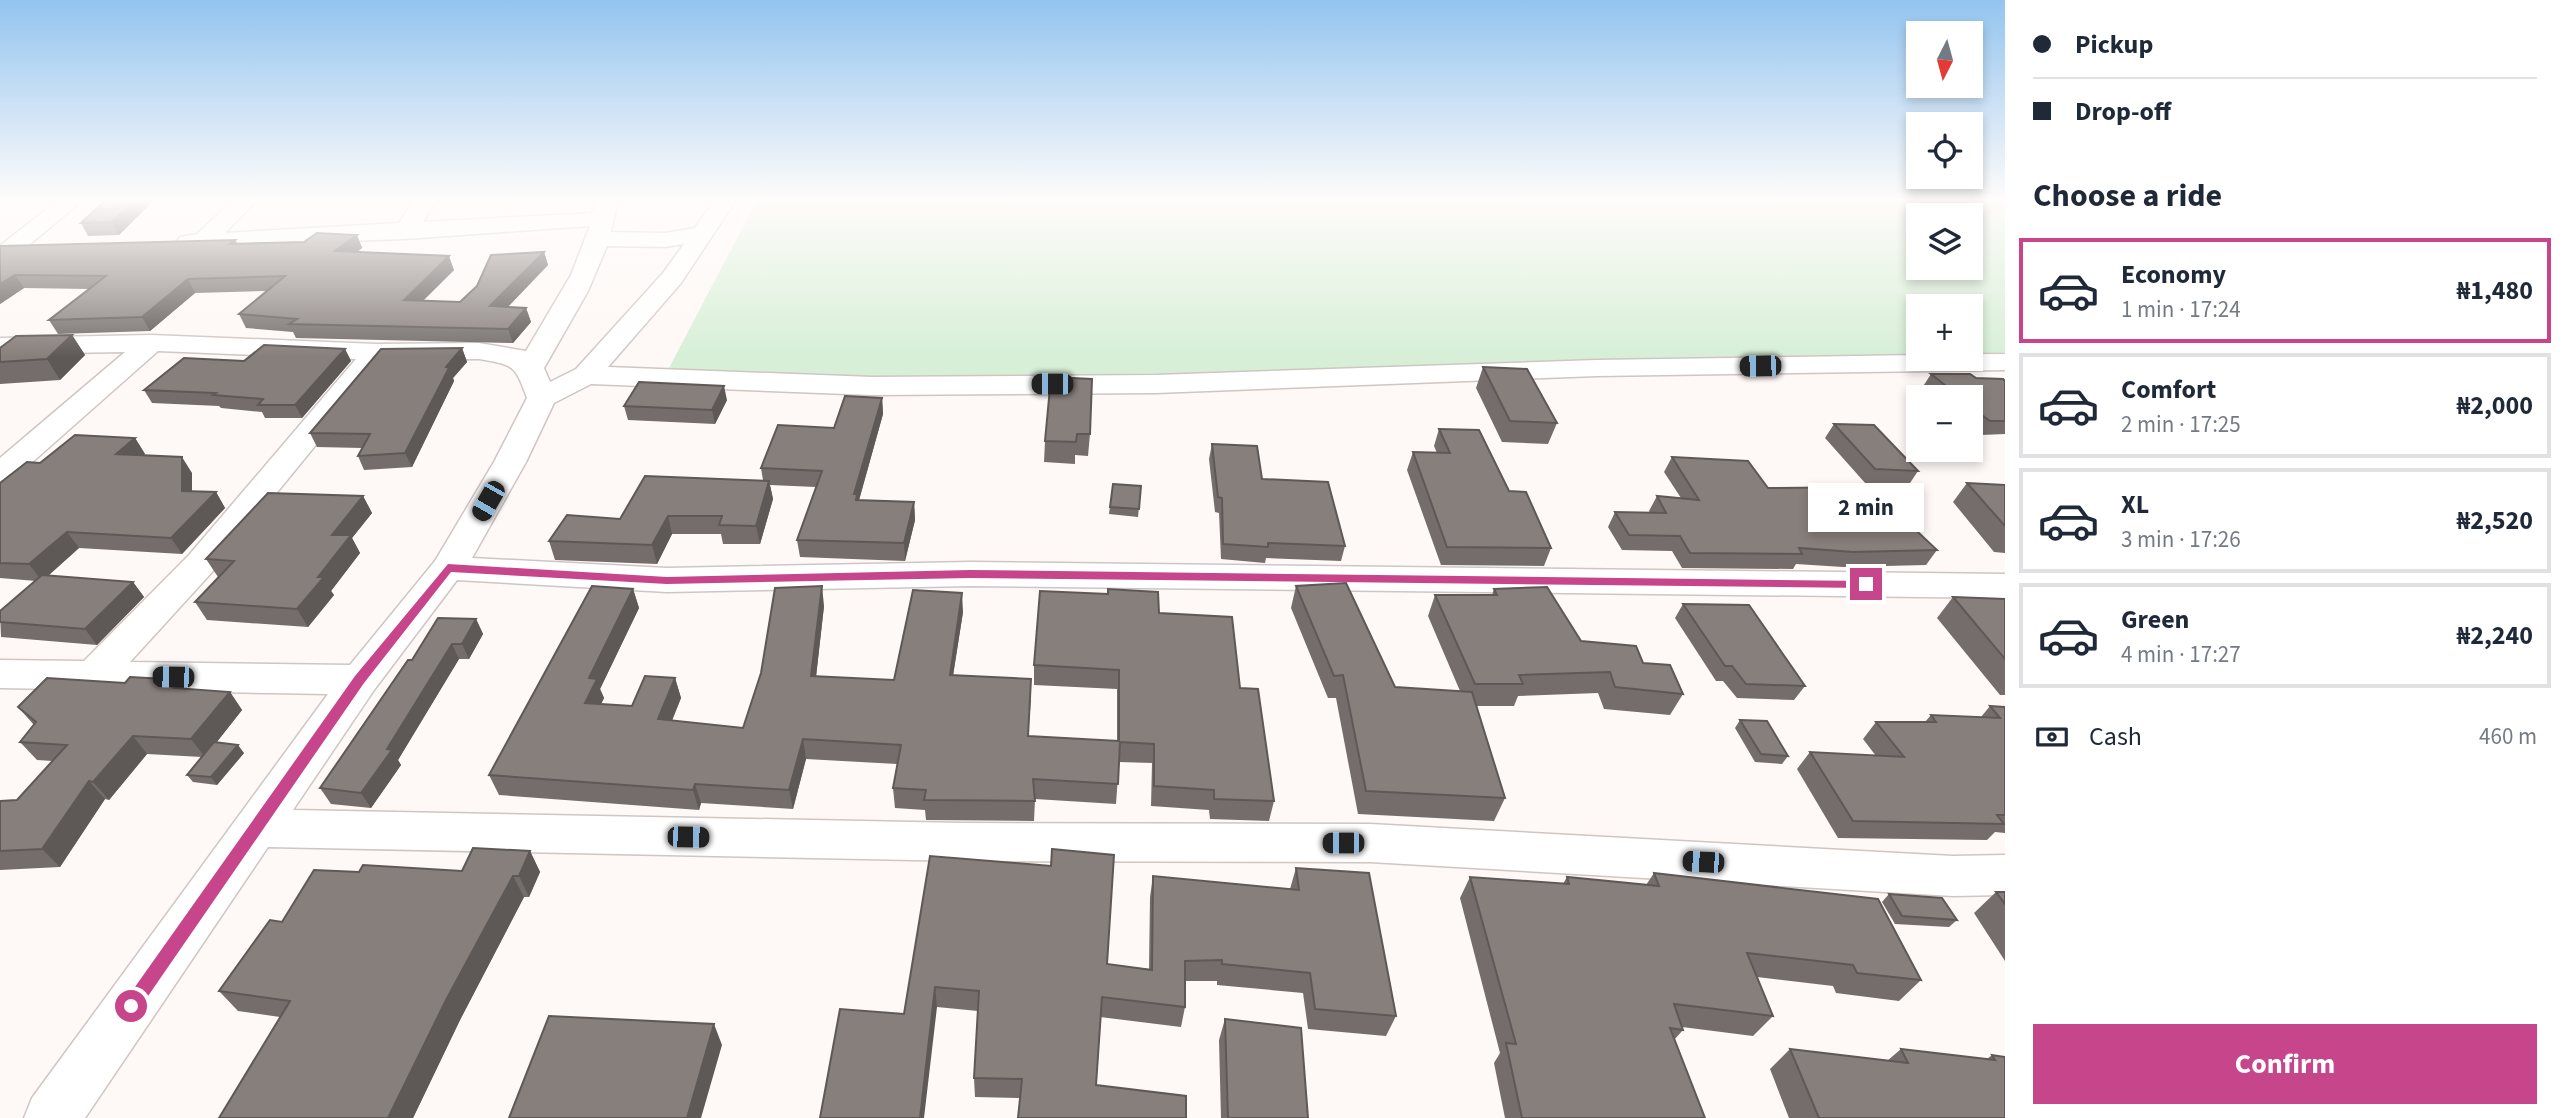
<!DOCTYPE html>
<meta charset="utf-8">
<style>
:root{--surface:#fff;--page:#f2f2f3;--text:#1f2937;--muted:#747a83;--line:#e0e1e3;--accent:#c7458b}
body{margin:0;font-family:"Source Sans 3",sans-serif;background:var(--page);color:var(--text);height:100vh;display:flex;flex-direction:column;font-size:26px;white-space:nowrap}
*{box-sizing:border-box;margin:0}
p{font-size:23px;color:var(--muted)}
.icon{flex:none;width:38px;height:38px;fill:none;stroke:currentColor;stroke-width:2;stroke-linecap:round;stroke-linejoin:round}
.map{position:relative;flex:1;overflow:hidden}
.details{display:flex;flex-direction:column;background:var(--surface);width:560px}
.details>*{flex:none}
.banner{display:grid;align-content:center;height:154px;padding:0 28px;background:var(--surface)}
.needle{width:46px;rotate:186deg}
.fabs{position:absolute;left:1906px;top:21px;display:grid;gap:14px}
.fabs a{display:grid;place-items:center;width:77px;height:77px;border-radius:0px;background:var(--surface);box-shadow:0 4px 10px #0003;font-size:35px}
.end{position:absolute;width:32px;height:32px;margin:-16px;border:9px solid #c7458b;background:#fff;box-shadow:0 0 0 4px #fff}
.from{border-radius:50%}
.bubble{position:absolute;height:49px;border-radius:0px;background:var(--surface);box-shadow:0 4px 10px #0003;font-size:23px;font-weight:700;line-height:49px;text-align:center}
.car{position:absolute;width:21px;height:42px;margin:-21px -10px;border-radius:9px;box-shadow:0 0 5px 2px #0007;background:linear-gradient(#222 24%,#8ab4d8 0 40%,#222 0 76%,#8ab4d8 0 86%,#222 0)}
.banner b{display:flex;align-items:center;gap:24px;height:66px;font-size:26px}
.banner b+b{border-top:2px solid var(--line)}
.banner i{width:18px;height:18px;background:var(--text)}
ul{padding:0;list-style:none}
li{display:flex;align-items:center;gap:21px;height:105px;margin:0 14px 10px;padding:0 14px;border:4px solid var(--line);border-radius:0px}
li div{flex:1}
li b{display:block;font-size:26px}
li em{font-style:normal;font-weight:700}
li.active{border-color:var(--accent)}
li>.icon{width:63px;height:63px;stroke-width:1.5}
h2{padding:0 28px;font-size:32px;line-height:84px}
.pay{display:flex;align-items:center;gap:18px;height:77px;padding:0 28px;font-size:26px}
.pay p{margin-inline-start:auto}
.button{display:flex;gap:14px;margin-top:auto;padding:14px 28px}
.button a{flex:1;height:80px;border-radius:0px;background:var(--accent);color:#fff;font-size:28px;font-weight:700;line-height:80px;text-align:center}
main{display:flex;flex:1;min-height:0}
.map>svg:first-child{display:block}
</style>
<main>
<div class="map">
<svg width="2005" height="1118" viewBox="0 0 2005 1118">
<rect width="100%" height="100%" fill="#fef8f6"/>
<!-- green -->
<path fill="#d7efd6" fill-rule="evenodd" d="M 757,200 L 2005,200 L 2005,352 L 1971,353 L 1970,306 L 1918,306 L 1918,355 L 658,389 ZM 1918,215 L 1970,215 L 1970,268 L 1918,268 Z"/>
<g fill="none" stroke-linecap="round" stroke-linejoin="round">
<!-- minor casing -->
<g stroke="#cfc6c2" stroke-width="3">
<path id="minor" d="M 58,200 L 83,200 L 17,255 L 1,255 L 1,245 Z
M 233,200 L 257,200 L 225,233 L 399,223 L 414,200 L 436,200 L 423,222 L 592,213 L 596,200 L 618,200 L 611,232 L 665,233 L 695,228 L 714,200 L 736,200 L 681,283 L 608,367 L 872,377 L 1156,375 L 1597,360 L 1918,355 L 1918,359 L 1970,359 L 1970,354 L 2005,354 L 2005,370 L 1597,376 L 1156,393 L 872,395 L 591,384 L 554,403 L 526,462 L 472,558 L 667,568 L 970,562 L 2005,574 L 2005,598 L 970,586 L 667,592 L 457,580 L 374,690 L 293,810 L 963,823 L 1370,824 L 1953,856 L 2005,855 L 2005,895 L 1953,896 L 1370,862 L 963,861 L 268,847 L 85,1118 L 24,1118 L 32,1098 L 328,694 L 0,688 L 0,660 L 84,661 L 189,555 L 356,359 L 158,351 L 11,481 L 0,484 L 0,458 L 125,352 L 0,354 L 0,338 L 151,335 L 377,344 L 479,343 L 526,351 L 571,275 L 590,226 L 405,239 L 180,247 L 176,242 L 180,237 L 197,234 ZM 684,244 L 663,273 L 576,369 L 550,382 L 544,368 L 588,291 L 607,246 L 665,247 ZM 479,359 C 514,365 515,365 527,398 L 494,462 L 435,561 L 350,665 L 130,662 L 213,571 L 385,360 Z"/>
</g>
<!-- minor -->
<use href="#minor" fill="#fff" fill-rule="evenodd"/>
</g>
<!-- wall -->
<path fill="#746d6b" d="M 106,200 L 154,200 L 119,235 L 88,236 L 81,223 Z
M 357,235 L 362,248 L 357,252 L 454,270 L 423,301 L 460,302 L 544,252 L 548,265 L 508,307 L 526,308 L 531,322 L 513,343 L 296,338 L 293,332 L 246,328 L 239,314 L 267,291 L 195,293 L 150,331 L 58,334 L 49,320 L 89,289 L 24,288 L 0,304 L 0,246 L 235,240 L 238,244 L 304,242 Z
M 72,335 L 85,355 L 60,380 L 0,384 L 0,362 Z
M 462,348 L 467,362 L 453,378 L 454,381 L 412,467 L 364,470 L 358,456 L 362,448 L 317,447 L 310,433 Z
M 345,349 L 351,361 L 302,418 L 265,418 L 262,412 L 221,408 L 219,406 L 152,403 L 144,390 L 244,361 Z
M 1483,367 L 1557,423 L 1548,444 L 1502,442 L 1476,388 Z
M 1931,374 L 2005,381 L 2005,434 L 1981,435 L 1970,427 L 1970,397 L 1933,397 L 1922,388 Z
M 1051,377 L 1090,434 L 1088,456 L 1075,455 L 1075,464 L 1044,462 L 1045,441 Z
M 882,398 L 883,414 L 859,500 L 914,502 L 915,520 L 905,561 L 800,557 L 797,540 L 816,487 L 770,485 L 773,499 L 760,544 L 723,544 L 721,534 L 672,534 L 657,564 L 555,560 L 549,541 L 763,480 L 761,468 L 834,428 Z
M 727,400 L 715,424 L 628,420 L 624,406 Z
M 1834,424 L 1918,471 L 1908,486 L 1866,484 L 1825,438 Z
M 1439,429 L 1509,491 L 1551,548 L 1544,566 L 1441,565 L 1407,470 L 1413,452 L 1437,453 L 1434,446 Z
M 135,438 L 145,454 L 143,455 L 192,473 L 192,491 L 216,492 L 225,508 L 182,554 L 79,548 L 48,576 L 133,582 L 144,597 L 97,645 L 1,637 L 0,611 L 36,581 L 0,578 L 0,483 Z
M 1212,444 L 1262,479 L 1345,546 L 1341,561 L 1266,558 L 1265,563 L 1221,559 L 1219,513 L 1215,512 L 1209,459 Z
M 1672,457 L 1768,488 L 1937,550 L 1926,565 L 1843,567 L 1796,564 L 1793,569 L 1682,568 L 1672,551 L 1622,550 L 1608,527 L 1615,512 L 1650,513 L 1649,511 L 1657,496 L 1681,498 L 1664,472 Z
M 1967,483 L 2005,485 L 2005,553 L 1994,552 L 1953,502 Z
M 1113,484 L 1141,486 L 1138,517 L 1109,514 Z
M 363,496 L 372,513 L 352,538 L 360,553 L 331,591 L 334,595 L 308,627 L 207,620 L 195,602 L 218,577 L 206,559 Z
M 1296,586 L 1395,687 L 1460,691 L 1428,616 L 1435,595 L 1492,595 L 1494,589 L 1581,641 L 1643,663 L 1683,694 L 1670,715 L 1604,709 L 1598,693 L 1518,696 L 1514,706 L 1476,706 L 1505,798 L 1494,821 L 1358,814 L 1336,698 L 1328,698 L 1291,608 Z
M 633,589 L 639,608 L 600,689 L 604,698 L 601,704 L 632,706 L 675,678 L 681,698 L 672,721 L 743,728 L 824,606 L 816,676 L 894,680 L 963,612 L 953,675 L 1031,699 L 1028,736 L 1117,741 L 1117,689 L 1034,685 L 1034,665 L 1159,613 L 1240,688 L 1274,801 L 1269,821 L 1210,819 L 1209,810 L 1151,806 L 1152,763 L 1119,762 L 1116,804 L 1035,799 L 1034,821 L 926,820 L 925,810 L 895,808 L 893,788 L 897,764 L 806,759 L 793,809 L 701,803 L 699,810 L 499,795 L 489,775 Z
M 1953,597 L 2005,599 L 2005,695 L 2000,695 L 1937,618 Z
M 1683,604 L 1805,686 L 1794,700 L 1737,698 L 1723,681 L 1716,681 L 1675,618 Z
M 476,619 L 483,634 L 469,659 L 459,659 L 398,760 L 401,765 L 371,808 L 331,804 L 320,788 L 412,660 Z
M 181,680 L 188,689 L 230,692 L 242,710 L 216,743 L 244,753 L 217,785 L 193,782 L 187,775 L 202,757 L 147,754 L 109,800 L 105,799 L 60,867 L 0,870 L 0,801 L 17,800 L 53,761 L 37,760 L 20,742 L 34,725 L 18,707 L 125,683 Z
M 1990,706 L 2005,707 L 2005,833 L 1995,832 L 1987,840 L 1838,838 L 1797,769 L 1810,752 L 1876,756 L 1863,739 L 1876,722 L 1925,722 L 1931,715 L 1981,717 Z
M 1740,720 L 1788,756 L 1782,764 L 1755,762 L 1735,728 Z
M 530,851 L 540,872 L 529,897 L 524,897 L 460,1020 L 413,1118 L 219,1118 L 280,1017 L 238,1011 L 219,991 L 282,922 L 359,872 L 462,871 Z
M 930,856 L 1107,964 L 1149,969 L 1150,897 L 1153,876 L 1290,889 L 1296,868 L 1396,1016 L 1386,1036 L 1308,1029 L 1303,993 L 1217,985 L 1217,981 L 1185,981 L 1185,1007 L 1181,1027 L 1100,1017 L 1020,1098 L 975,1097 L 974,1078 L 978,1011 L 937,1007 L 904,1014 Z
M 1654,873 L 1921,980 L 1899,1001 L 1836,993 L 1833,986 L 1757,977 L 1773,1016 L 1753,1036 L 1682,1027 L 1683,1030 L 1674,1040 L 1705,1118 L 1505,1118 L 1494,1063 L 1500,1053 L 1460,898 L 1470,877 L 1563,884 L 1567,877 L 1646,885 Z
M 1996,892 L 2005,892 L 2005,961 L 1974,913 Z
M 1889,894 L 1957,920 L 1949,927 L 1895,924 L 1882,902 Z
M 1225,1019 L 1308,1118 L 1221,1118 L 1219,1040 Z
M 1790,1049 L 1887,1061 L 1901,1049 L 1987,1059 L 1992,1055 L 2005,1057 L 2005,1118 L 1789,1118 L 1770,1069 Z"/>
<!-- shaded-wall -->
<path fill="#5e5957" d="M 135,200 L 154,200 L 119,235 L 112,222 Z
M 357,235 L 362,248 L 341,265 L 335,251 Z
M 544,252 L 548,265 L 495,320 L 490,306 Z
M 449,256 L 454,270 L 409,314 L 404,300 Z
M 15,275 L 24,288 L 0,304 L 0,284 Z
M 188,279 L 195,293 L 150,331 L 142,317 Z
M 526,308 L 531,322 L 513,343 L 508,329 Z
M 72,335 L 85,355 L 60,380 L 47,359 Z
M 462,348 L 467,362 L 453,378 L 454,381 L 412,467 L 405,453 L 446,367 Z
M 345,349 L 351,361 L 302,418 L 295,405 Z
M 724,386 L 727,400 L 715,424 L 712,410 Z
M 882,398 L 883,414 L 856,511 L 854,494 Z
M 135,438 L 145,454 L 126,470 L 116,454 Z
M 182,457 L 192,473 L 192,507 L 182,491 Z
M 769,481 L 773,499 L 760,544 L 756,526 Z
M 216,492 L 225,508 L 182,554 L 171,538 Z
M 363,496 L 372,513 L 352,538 L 360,553 L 331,591 L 334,595 L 308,627 L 297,609 L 318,577 L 332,535 Z
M 914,502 L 915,520 L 905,561 L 904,543 Z
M 668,516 L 672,534 L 657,564 L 652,545 Z
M 67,532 L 79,548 L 42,581 L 29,564 Z
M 133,582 L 144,597 L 97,645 L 85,629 Z
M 822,586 L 824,606 L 814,695 L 811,676 Z
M 633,589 L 639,608 L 600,689 L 604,698 L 592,723 L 585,703 L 589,678 Z
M 962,593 L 963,612 L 950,695 L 950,675 Z
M 476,619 L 483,634 L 469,659 L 462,644 Z
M 452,644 L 459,659 L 398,760 L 401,765 L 371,808 L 361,793 L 387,749 Z
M 675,678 L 681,698 L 664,739 L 658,719 Z
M 181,680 L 194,698 L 174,688 Z
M 230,692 L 242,710 L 205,757 L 191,739 Z
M 133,736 L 147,754 L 109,800 L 93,782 Z
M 803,739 L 806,759 L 793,809 L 789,790 Z
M 238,745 L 244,753 L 217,785 L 211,777 Z
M 89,781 L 105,799 L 60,867 L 42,849 Z
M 695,784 L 701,803 L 699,810 L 693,790 Z
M 530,851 L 540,872 L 529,897 L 519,876 Z
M 513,876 L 524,897 L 460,1020 L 413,1118 L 388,1118 L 446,1000 Z
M 935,987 L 937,1007 L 924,1118 L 920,1118 Z
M 714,1024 L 722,1045 L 701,1118 L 687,1118 Z"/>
<!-- building -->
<path fill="#877f7c" stroke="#5e5957" stroke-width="2" d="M 106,200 L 135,200 L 112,222 L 81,223 Z
M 317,233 L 357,235 L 335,251 L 449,256 L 404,300 L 460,302 L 477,286 L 491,255 L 544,252 L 490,306 L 526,308 L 508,329 L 289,324 L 297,319 L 239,314 L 285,276 L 188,279 L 142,317 L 49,320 L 106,276 L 15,275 L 0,284 L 0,246 L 235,240 L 230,244 L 304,242 Z
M 72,335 L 47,359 L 0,362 L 0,348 L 16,336 Z
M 264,345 L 345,349 L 295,405 L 258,405 L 263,399 L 213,395 L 216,393 L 144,390 L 184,358 L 244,361 Z
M 462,348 L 446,367 L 449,368 L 405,453 L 358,456 L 370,434 L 310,433 L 381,349 Z
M 1483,367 L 1527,369 L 1557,423 L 1510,421 Z
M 1931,374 L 1970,374 L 1976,378 L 2003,379 L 2005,381 L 2005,421 L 1990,421 L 1970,406 L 1970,397 L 1960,397 Z
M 1051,377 L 1092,379 L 1090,434 L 1077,434 L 1076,442 L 1045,441 Z
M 639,382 L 724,386 L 712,410 L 624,406 Z
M 845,396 L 882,398 L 854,494 L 857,494 L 856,500 L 914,502 L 904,543 L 797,540 L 822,471 L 761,468 L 778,425 L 834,428 Z
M 1834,424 L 1874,425 L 1918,471 L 1875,469 Z
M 1439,429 L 1479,430 L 1509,491 L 1526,492 L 1551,548 L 1447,547 L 1413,452 L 1450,453 Z
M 75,435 L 135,438 L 116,454 L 182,457 L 182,491 L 216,492 L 171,538 L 67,532 L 29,564 L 0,563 L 0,483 L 27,462 L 40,463 Z
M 1212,444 L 1257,446 L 1262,479 L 1328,482 L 1345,546 L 1268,543 L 1268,547 L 1223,544 L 1222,498 L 1218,497 Z
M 1672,457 L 1748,461 L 1768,488 L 1870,487 L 1937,550 L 1853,552 L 1799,548 L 1802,554 L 1690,553 L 1680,536 L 1629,535 L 1615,512 L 1666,513 L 1657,496 L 1699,500 Z
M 645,476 L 769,481 L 756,526 L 719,525 L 722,516 L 668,516 L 652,545 L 549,541 L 567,515 L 620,519 Z
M 1967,483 L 2005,485 L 2005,526 Z
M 1113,484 L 1141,486 L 1139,509 L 1110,507 Z
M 268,493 L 363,496 L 332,535 L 351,535 L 318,577 L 324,577 L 297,609 L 195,602 L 234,561 L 206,559 Z
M 42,575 L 133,582 L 85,629 L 0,622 L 0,611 Z
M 1346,583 L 1395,687 L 1472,692 L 1505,798 L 1366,791 L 1343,675 L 1334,676 L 1296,586 Z
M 592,586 L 633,589 L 589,678 L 597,679 L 585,703 L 632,706 L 645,676 L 675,678 L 658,719 L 743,728 L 761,673 L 775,588 L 822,586 L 811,676 L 894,680 L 913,590 L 962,593 L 950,675 L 1031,679 L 1028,736 L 1119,741 L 1119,670 L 1034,665 L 1040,591 L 1108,594 L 1108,589 L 1158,592 L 1159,613 L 1232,617 L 1240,688 L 1258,689 L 1274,801 L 1214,799 L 1214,790 L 1154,786 L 1154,744 L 1120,742 L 1118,784 L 1033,779 L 1035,801 L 924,800 L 926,790 L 893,788 L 901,745 L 803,739 L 789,790 L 695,784 L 693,790 L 489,775 Z
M 1547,587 L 1581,641 L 1636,646 L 1643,663 L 1670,665 L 1683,694 L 1615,687 L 1610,672 L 1519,675 L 1523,684 L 1475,684 L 1435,595 L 1497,595 L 1494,589 Z
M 1953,597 L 2005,599 L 2005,659 Z
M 1683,604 L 1749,605 L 1805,686 L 1746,684 L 1732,666 L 1725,666 Z
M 438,618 L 476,619 L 462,644 L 452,644 L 387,749 L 392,750 L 361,793 L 320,788 L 408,660 L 412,660 Z
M 130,677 L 181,680 L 174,688 L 230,692 L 191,739 L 133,736 L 93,782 L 89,781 L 42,849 L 0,851 L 0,801 L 17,800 L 67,745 L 20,742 L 36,722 L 18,707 L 47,678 L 125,683 Z
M 1990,706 L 2005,707 L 2005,815 L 1997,815 L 2004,824 L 1853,821 L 1810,752 L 1904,757 L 1876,722 L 1936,722 L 1931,715 L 2000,718 Z
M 1740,720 L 1767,721 L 1788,756 L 1761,754 Z
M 214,742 L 238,745 L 211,777 L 187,775 Z
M 473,848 L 530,851 L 519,876 L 513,876 L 446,1000 L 388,1118 L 219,1118 L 290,1001 L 219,991 L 270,920 L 282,922 L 314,870 L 359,872 L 363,865 L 462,871 Z
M 1052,849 L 1114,855 L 1107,964 L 1152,970 L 1153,876 L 1299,890 L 1296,868 L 1369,873 L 1396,1016 L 1315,1009 L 1310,973 L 1222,964 L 1222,960 L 1185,961 L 1185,1007 L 1102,997 L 1096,1085 L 1186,1096 L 1186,1118 L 1018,1118 L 1022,1079 L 974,1078 L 979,991 L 935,987 L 920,1118 L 820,1118 L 840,1009 L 904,1014 L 930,856 L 1051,866 Z
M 1654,873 L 1878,899 L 1921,980 L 1857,973 L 1853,965 L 1747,953 L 1773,1016 L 1674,1004 L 1683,1030 L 1670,1028 L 1705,1118 L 1522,1118 L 1506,1043 L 1516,1044 L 1470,877 L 1569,884 L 1567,877 L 1659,886 Z
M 1996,892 L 2005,892 L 2005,904 Z
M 1889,894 L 1942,898 L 1957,920 L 1902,916 Z
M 549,1016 L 714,1024 L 687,1118 L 509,1118 Z
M 1225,1019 L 1301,1028 L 1308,1118 L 1228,1118 Z
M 1790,1049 L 1908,1063 L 1901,1049 L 1995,1060 L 1992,1055 L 2005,1057 L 2005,1118 L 1819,1118 Z"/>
<!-- sky -->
<linearGradient id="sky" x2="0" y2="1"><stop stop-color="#93c4ef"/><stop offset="0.56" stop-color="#fffcfb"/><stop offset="1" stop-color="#fffcfb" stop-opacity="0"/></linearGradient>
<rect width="2005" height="357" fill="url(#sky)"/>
<!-- route -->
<path fill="#c7458b" d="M 448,564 L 667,577 L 970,570 L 1866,581 L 1872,584 L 1866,588 L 970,578 L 667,584 L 451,572 L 364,683 L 137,1012 L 125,1012 L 125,1001 L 355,676 Z"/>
</svg>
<div class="fabs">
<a><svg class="needle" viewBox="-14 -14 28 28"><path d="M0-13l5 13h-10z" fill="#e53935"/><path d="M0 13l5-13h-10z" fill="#747a83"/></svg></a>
<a><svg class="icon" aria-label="locate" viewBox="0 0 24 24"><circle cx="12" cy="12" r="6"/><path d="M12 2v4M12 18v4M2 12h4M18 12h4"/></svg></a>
<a><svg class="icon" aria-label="layers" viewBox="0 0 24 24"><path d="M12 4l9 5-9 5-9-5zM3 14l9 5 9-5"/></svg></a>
<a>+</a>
<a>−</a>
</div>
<i class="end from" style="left:131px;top:1006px"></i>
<i class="end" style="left:1866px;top:584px"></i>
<div class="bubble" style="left:1808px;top:483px;width:116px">2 min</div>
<i class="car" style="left:1760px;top:366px;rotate:269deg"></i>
<i class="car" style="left:1052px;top:384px;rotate:270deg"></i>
<i class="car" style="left:488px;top:501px;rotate:210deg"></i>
<i class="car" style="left:173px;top:677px;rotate:271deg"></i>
<i class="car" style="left:688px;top:837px;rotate:91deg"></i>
<i class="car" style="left:1343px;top:843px;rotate:270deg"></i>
<i class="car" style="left:1703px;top:862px;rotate:273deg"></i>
</div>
<section class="details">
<div class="banner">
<b><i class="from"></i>Pickup</b>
<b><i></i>Drop-off</b>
</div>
<h2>Choose a ride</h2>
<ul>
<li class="active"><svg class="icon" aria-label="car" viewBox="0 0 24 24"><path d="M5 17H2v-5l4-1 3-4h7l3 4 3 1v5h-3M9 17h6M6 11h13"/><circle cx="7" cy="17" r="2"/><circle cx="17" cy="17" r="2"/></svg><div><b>Economy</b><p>1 min · 17:24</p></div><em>₦1,480</em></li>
<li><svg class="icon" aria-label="car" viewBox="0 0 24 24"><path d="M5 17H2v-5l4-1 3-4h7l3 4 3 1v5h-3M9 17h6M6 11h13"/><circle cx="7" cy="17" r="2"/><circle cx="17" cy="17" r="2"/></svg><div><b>Comfort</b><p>2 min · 17:25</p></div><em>₦2,000</em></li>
<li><svg class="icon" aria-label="car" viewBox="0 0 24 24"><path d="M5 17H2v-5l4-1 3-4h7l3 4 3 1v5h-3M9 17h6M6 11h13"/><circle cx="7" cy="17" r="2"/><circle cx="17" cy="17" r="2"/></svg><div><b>XL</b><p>3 min · 17:26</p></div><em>₦2,520</em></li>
<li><svg class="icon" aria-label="car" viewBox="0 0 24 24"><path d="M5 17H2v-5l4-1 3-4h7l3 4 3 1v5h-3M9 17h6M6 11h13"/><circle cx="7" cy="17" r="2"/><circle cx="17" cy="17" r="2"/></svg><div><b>Green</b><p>4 min · 17:27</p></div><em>₦2,240</em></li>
</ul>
<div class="pay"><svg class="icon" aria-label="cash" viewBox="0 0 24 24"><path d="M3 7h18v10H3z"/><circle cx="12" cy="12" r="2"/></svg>Cash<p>460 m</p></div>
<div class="button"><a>Confirm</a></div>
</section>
</main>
